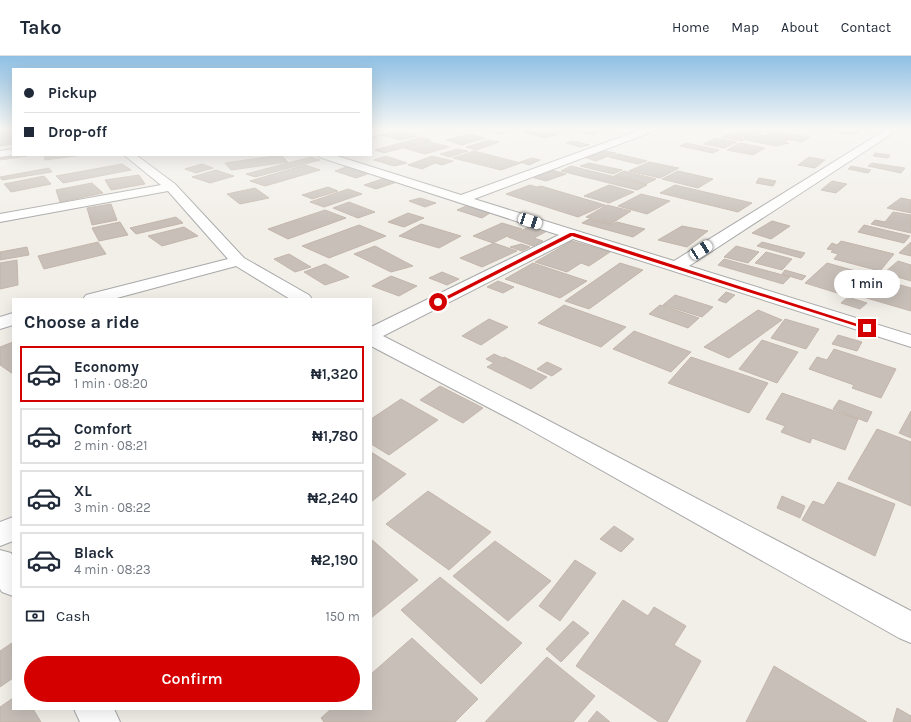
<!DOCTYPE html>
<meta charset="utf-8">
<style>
:root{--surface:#fff;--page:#f2f2f3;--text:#1f2937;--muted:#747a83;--line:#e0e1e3;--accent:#d40000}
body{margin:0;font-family:Karla,sans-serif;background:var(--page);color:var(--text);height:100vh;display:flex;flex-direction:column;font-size:15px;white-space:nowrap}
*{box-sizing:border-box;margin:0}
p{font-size:13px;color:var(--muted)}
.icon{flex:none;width:22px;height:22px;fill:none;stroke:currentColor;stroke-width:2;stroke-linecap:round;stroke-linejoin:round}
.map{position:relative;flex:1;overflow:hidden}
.side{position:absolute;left:12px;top:242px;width:360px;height:412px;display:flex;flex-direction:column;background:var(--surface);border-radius:0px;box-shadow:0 4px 16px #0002}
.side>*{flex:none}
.banner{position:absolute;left:12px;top:12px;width:360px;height:88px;border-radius:0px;box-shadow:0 4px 16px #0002;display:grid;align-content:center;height:88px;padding:0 12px;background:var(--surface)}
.end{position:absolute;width:18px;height:18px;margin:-9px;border:5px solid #d40000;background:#fff;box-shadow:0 0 0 2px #fff}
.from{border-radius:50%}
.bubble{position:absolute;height:28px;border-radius:14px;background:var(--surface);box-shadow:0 4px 16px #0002;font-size:13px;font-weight:600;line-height:28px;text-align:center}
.car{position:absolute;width:12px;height:24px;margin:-12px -6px;border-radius:5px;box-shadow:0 0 3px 1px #0007;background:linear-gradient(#fff 24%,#345 0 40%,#fff 0 76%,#345 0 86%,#fff 0)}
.banner b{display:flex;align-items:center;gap:14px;height:38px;font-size:15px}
.banner b+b{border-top:1px solid var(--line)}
.banner i{width:10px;height:10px;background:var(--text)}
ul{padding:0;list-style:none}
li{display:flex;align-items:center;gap:12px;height:56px;margin:0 8px 6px;padding:0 4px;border:2px solid var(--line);border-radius:0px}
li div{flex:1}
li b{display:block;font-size:15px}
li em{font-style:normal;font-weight:600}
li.on{border-color:var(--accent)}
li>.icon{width:36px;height:36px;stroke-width:1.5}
h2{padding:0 12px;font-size:18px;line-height:48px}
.pay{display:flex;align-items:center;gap:10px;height:44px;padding:0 12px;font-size:15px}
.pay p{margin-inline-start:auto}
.action{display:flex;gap:8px;margin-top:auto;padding:8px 12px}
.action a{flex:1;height:46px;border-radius:24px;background:var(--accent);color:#fff;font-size:16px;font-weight:600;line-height:46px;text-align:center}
header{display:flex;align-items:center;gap:24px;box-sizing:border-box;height:56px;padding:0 20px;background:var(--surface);border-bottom:1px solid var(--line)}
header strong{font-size:19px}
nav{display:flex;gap:22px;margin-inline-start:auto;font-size:14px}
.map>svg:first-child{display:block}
</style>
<header>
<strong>Tako</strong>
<nav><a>Home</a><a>Map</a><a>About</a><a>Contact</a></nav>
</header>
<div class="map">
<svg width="911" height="666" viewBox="0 0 911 666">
<rect width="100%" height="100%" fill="#f2efe9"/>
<!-- building -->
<path fill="#c7bfb8" stroke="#c4b6ab" d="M 12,73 L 13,80 L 0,82 L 0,74 Z
M 479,73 L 504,73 L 512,75 L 502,78 Z
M 534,73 L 558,78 L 546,82 L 522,76 Z
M 536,73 L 561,73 L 567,74 L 557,77 Z
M 565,73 L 577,73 L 598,77 L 592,79 Z
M 579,73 L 607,73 L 597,76 Z
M 743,73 L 768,73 L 759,77 L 741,74 Z
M 817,73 L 841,73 L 859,76 L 855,79 Z
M 401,75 L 418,80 L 399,84 L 382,79 Z
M 739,75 L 758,78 L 742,85 L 722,81 Z
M 774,75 L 810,81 L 802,86 L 765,79 Z
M 471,78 L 485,82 L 462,89 L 446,84 Z
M 759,79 L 788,84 L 784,86 L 789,87 L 776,90 L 747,84 Z
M 13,81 L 13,88 L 0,90 L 0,83 Z
M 422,81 L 431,84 L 384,97 L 375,94 Z
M 716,82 L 737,86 L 724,92 L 703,88 Z
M 489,84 L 499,86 L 476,94 L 466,91 Z
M 427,85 L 449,91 L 425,98 L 404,92 Z
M 573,85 L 589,89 L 581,91 L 566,87 Z
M 686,87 L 719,94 L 713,97 L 680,90 Z
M 740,87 L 765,92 L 753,99 L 727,94 Z
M 458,93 L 468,95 L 450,101 L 440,98 Z
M 474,95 L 521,107 L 501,114 L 453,102 Z
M 604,95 L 616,97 L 596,105 L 584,101 Z
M 875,97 L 890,99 L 888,102 L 873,100 Z
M 618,98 L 647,105 L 638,108 L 609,101 Z
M 13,99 L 27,99 L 27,100 L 0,104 L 0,100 Z
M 44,99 L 82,99 L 45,104 Z
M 281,99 L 288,106 L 231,114 L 225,107 Z
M 386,100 L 407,107 L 394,110 L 374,104 Z
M 432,100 L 453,105 L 442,109 L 435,107 L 422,113 L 408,109 Z
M 311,101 L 320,104 L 255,121 L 246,118 Z
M 809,101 L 825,104 L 815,112 L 798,109 Z
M 532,102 L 540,104 L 529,109 L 520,106 Z
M 649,106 L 679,112 L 660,122 L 629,115 Z
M 589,107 L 622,114 L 613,118 L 580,110 Z
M 872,107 L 905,112 L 901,117 L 868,110 Z
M 122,108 L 131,114 L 63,127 L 56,120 Z
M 202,108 L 213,112 L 196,117 L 185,113 Z
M 305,109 L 320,114 L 265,130 L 250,125 Z
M 349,110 L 370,117 L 356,122 L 335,115 Z
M 571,110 L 647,129 L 637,134 L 561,115 Z
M 851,110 L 871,114 L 868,117 L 848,113 Z
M 49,112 L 52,116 L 2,124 L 0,121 Z
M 216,114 L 234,120 L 210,127 L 192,121 Z
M 551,114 L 566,118 L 546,125 L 531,121 Z
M 624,115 L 656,123 L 646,128 L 614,120 Z
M 678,115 L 713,123 L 698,132 L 662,123 Z
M 139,119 L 145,128 L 111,134 L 105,124 Z
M 44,120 L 51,128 L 11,136 L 4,128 Z
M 388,121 L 400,125 L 376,133 L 364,129 Z
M 759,122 L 776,125 L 773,130 L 756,127 Z
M 832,125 L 847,128 L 836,137 L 821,134 Z
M 92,127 L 103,137 L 60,146 L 56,134 Z
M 530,129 L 537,131 L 541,130 L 605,149 L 578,161 L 506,138 Z
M 609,129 L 634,136 L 609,147 L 584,140 Z
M 675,129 L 752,147 L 738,156 L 660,137 Z
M 328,131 L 338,135 L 312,143 L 302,139 Z
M 255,132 L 269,142 L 240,148 L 227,138 Z
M 348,133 L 362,138 L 324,151 L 310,146 Z
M 641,138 L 670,145 L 647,158 L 618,150 Z
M 420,142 L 436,147 L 425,151 L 409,145 Z
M 901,142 L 911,144 L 911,157 L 887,152 Z
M 349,146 L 375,156 L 358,162 L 333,152 Z
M 111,148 L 117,164 L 92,169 L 87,152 Z
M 607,149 L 631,155 L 611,168 L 586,161 Z
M 466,150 L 490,157 L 482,162 L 457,154 Z
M 325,154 L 346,162 L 288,183 L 268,173 Z
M 893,156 L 911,159 L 911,177 L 871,168 L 875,164 L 885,166 Z
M 408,157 L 424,162 L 404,171 L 388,166 Z
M 176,161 L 183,167 L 136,178 L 130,172 Z
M 589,163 L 611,169 L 617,166 L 645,173 L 633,181 L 582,167 Z
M 772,165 L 790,170 L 771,183 L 752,177 Z
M 120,166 L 128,179 L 99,185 L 92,172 Z
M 502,167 L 522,173 L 493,187 L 473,180 Z
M 421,168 L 461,180 L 439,192 L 399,180 Z
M 359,169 L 386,180 L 329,202 L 302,190 Z
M 864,169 L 910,180 L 904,187 L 858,176 Z
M 531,170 L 547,175 L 534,182 L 543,185 L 533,190 L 508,181 Z
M 682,170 L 708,175 L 687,191 L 658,184 Z
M 184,171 L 198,180 L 162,190 L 148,180 Z
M 572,185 L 610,196 L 589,210 L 581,207 L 567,216 L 535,206 Z
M 841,185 L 894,198 L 880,215 L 834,203 L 838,198 L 831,196 L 833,194 L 827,193 L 832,187 L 837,189 Z
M 98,186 L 106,198 L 44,213 L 38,200 Z
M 762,186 L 805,197 L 801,202 L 757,190 Z
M 911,186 L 911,200 L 899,197 Z
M 494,187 L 517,195 L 482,211 L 460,202 Z
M 521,188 L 530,191 L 522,195 L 510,191 Z
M 375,190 L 413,210 L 391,216 L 354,198 Z
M 736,190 L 759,196 L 748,207 L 724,201 Z
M 27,191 L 29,199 L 0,204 L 0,196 Z
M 766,196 L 792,203 L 782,214 L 755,207 Z
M 289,198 L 311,211 L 295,216 L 274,203 Z
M 724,203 L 790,221 L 783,228 L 718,209 Z
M 17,204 L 18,229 L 0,233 L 0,207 Z
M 898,205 L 911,209 L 911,225 L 884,217 Z
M 533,207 L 587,225 L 560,242 L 505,223 Z
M 620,207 L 643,214 L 589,253 L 565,245 Z
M 827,207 L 870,219 L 850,241 L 805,227 Z
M 325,208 L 349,221 L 325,229 L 304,216 Z
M 785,214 L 806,220 L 802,224 L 782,218 Z
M 442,216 L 459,223 L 447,229 L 429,222 Z
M 391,220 L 417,230 L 399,240 L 372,230 Z
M 879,223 L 911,232 L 911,255 L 863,241 Z
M 498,225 L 514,231 L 503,237 L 487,231 Z
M 726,236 L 735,239 L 726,247 L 718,244 Z
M 675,239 L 713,251 L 702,261 L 663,249 Z
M 848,241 L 867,247 L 860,253 L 841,247 Z
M 564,249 L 626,271 L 601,291 L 538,267 Z
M 660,249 L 699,262 L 688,272 L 649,258 Z
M 758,254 L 782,264 L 729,302 L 704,291 Z
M 489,263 L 508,271 L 481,289 L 462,280 Z
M 785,263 L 819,273 L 806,293 L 771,282 Z
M 634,275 L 691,296 L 671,316 L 613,293 Z
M 838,279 L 862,286 L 857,295 L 832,288 Z
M 762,284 L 798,296 L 777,327 L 739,313 Z
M 13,286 L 13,318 L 0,309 L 0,291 Z
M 834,293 L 896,313 L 881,342 L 852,332 L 854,329 L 809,313 L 817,301 L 827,304 Z
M 494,298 L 503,302 L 504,301 L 547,321 L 531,333 L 487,311 L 494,307 L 486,303 Z
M 691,301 L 768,327 L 749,357 L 668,327 Z
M 547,306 L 562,313 L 552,320 L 537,313 Z
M 440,330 L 483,352 L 463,367 L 420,344 Z
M 782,337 L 858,363 L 845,394 L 812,382 L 810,387 L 781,376 L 785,370 L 766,363 Z
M 401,343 L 438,364 L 389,399 L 371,388 L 371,363 Z
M 839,344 L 872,356 L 867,366 L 833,353 Z
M 911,355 L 911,382 L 899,377 Z
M 877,373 L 911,386 L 911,450 L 848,423 Z
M 371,396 L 406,418 L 371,446 Z
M 838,426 L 895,448 L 875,500 L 802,464 L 813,445 L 824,449 Z
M 428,435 L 491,476 L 449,514 L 386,468 Z
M 782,440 L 805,450 L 800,462 L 777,452 Z
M 614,470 L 634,483 L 621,496 L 600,483 Z
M 371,483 L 418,524 L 371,562 Z
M 495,485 L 551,525 L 508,565 L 453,520 Z
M 575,504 L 596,517 L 560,565 L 539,550 Z
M 440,521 L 522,587 L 481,628 L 401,554 Z
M 623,544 L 648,560 L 654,551 L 686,570 L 674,589 L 701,605 L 667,666 L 659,666 L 576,610 Z
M 573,565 L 589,577 L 561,606 L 546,593 Z
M 412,582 L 478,643 L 455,666 L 324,666 L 321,662 L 331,653 L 371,653 L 371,618 Z
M 12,587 L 13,622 L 0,631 L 0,595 Z
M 547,601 L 595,640 L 573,666 L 485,666 Z
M 774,610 L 867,666 L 746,666 Z
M 13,642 L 13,653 L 33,653 L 41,666 L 0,666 L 0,651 Z
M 897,652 L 911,660 L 911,666 L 893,666 Z
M 597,655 L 610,666 L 588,666 Z"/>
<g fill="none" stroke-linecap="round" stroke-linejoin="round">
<!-- minor casing -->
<g stroke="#a9a9a9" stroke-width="2">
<path id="minor" d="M 381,73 L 396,73 L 394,75 L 371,81 L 371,75 Z
M 643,73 L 656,73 L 654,75 L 474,143 L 674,205 L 887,73 L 898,73 L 896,75 L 689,210 L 911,279 L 911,291 L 573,183 L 383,280 L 534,357 L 911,555 L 911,587 L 899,582 L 518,367 L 371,290 L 371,271 L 559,179 L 319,101 L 318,99 L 334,99 L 461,139 Z
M 13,93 L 14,99 L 0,101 L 0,95 Z
M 124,99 L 136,99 L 175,128 L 244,202 L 309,239 L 312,243 L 290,243 L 236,210 L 113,243 L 83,243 L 86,239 L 228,203 L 168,135 L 0,166 L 0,158 L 161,129 Z
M 13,257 L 13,269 L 0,273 L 0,261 Z
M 13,461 L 13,485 L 0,490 L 0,466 Z
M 0,494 L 11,497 L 13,501 L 13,540 L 2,536 L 0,533 Z
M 74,653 L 114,653 L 120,666 L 80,666 Z"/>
</g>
<!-- minor -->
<use href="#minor" fill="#fff" fill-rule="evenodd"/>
</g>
<!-- sky -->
<linearGradient id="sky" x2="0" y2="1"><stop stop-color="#8fc0e4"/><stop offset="0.44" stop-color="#f9f8f5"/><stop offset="1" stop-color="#f9f8f5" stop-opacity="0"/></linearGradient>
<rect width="911" height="166" fill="url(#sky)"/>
<!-- route -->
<path fill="#d40000" d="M 570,177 L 574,177 L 870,272 L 865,273 L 572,180 L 440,247 L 435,246 Z"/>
</svg>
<i class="end from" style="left:438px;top:246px"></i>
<i class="end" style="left:867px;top:272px"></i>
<div class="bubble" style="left:834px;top:214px;width:66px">1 min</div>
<i class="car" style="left:530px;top:165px;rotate:108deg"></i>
<i class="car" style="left:701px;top:194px;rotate:57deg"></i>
<div class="banner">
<b><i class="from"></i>Pickup</b>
<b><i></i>Drop-off</b>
</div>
<section class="side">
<h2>Choose a ride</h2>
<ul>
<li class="on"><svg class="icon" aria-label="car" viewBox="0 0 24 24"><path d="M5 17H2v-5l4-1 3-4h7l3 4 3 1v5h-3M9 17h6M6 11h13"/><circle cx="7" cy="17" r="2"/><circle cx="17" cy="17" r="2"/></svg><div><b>Economy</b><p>1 min · 08:20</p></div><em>₦1,320</em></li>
<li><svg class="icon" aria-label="car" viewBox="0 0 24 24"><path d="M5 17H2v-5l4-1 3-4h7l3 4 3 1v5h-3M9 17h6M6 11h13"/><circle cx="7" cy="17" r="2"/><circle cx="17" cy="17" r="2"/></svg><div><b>Comfort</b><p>2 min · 08:21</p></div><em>₦1,780</em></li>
<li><svg class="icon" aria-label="car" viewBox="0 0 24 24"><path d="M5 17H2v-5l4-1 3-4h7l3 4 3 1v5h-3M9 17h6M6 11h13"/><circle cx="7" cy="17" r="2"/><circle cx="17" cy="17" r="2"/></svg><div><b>XL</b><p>3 min · 08:22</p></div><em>₦2,240</em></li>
<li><svg class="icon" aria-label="car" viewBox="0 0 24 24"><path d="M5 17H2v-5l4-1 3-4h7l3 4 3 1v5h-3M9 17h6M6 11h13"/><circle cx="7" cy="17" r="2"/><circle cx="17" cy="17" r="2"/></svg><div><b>Black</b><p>4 min · 08:23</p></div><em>₦2,190</em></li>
</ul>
<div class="pay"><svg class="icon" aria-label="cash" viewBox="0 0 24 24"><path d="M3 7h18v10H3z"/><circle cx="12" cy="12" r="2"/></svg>Cash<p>150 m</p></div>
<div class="action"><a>Confirm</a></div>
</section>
</div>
